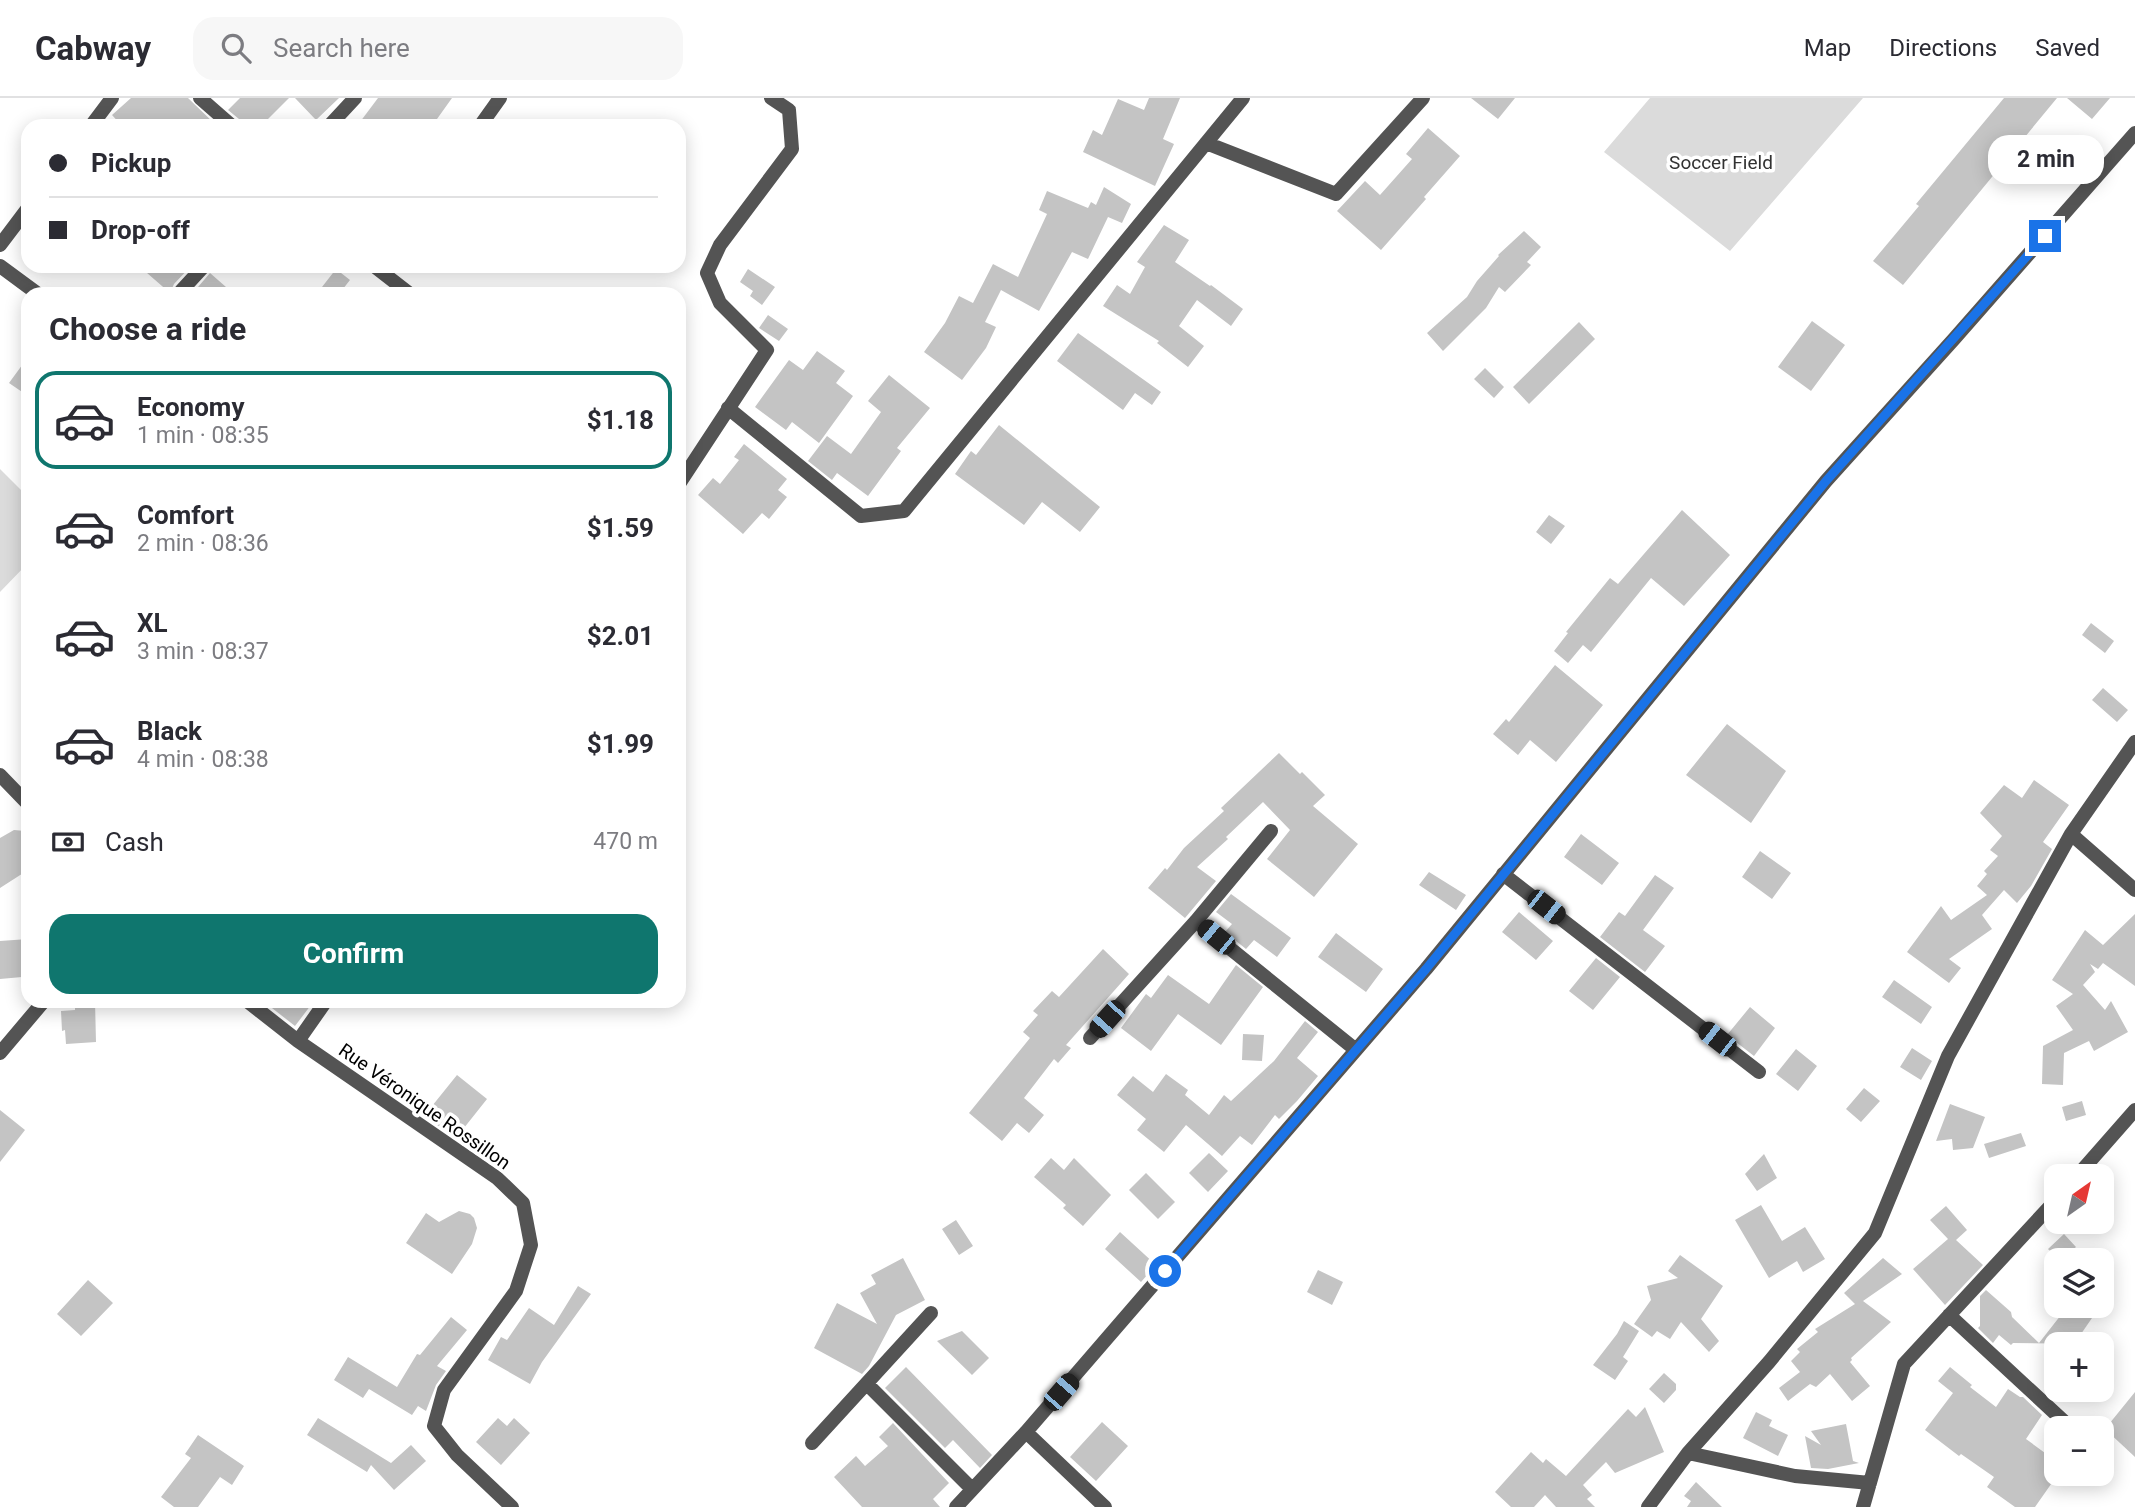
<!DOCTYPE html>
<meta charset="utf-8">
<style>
:root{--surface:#fff;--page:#f7f7f7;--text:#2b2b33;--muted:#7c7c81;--line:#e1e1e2;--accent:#0f766e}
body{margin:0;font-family:Roboto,sans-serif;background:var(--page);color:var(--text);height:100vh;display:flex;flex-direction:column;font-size:26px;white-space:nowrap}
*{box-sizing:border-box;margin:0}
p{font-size:23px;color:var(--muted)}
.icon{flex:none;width:38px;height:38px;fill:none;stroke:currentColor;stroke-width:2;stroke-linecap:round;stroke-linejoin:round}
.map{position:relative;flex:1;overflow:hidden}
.panel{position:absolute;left:21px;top:189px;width:665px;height:721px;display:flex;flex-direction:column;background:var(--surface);border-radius:21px;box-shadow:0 4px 18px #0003}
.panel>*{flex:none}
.top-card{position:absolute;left:21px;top:21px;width:665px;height:154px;border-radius:21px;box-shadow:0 4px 18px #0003;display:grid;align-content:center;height:154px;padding:0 28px;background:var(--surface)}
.needle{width:46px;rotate:34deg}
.buttons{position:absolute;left:2044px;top:1066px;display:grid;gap:14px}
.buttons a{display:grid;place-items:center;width:70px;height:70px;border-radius:14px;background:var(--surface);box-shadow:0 4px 18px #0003;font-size:35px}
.end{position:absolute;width:32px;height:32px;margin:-16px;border:9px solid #1a73e8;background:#fff;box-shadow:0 0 0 4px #fff}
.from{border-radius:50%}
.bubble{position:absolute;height:49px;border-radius:21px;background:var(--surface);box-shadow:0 4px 18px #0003;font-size:23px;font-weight:700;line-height:49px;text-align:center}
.car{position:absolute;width:21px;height:42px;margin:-21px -10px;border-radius:9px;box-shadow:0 0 5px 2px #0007;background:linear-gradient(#222 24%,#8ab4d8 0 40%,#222 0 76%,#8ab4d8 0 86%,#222 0)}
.top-card b{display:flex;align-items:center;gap:24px;height:66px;font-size:26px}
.top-card b+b{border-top:2px solid var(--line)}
.top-card i{width:18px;height:18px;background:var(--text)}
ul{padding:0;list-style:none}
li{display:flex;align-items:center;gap:21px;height:98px;margin:0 14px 10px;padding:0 14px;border:4px solid transparent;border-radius:21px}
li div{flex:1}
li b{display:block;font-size:26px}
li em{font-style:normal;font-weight:700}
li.current{border-color:var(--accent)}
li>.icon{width:63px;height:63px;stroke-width:1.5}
h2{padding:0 28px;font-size:32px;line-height:84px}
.pay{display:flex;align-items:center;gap:18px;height:77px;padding:0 28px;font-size:26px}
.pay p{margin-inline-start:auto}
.primary-button{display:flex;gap:14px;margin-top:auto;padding:14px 28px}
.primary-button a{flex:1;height:80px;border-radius:21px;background:var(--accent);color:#fff;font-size:28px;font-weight:700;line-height:80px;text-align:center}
header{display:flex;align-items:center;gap:42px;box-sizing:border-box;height:98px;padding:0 35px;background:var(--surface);border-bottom:2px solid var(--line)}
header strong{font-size:33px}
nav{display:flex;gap:38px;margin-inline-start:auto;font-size:24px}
.search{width:490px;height:63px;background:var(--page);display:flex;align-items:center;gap:18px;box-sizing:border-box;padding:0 24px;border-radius:21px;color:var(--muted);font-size:26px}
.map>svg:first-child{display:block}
</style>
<header>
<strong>Cabway</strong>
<div class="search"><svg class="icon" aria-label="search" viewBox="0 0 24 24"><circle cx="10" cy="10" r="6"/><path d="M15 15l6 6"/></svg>Search here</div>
<nav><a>Map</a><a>Directions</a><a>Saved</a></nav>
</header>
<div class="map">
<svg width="2135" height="1409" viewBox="0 0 2135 1409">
<rect width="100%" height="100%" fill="#fff"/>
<!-- green -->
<path fill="#dbdbdb" d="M 1650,0 L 1863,0 L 1730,153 L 1604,54 Z
M 0,371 L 28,399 L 28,465 L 0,494 Z"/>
<!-- building -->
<path fill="#c4c4c4" d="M 131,0 L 188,0 L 217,28 L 122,28 L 112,17 Z
M 240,0 L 289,0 L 261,28 L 241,28 L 239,21 L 228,12 Z
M 295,0 L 339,0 L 316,22 Z
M 378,0 L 452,0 L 432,28 L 357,28 Z
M 1149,0 L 1180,0 L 1163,41 L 1174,46 L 1155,88 L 1083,54 L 1093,32 L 1102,37 L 1118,1 L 1144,12 Z
M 1471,0 L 1515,0 L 1498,21 Z
M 2004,0 L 2057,0 L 1903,187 L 1873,163 L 1919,108 L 1916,106 Z
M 2067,0 L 2110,0 L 2092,21 Z
M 1428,30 L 1460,58 L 1424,99 L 1426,101 L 1381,152 L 1337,113 L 1365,83 L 1380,97 L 1412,61 L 1406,56 Z
M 1104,89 L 1131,106 L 1122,125 L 1108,119 L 1088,161 L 1072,154 L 1039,213 L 1001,192 L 985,224 L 996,229 L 986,250 L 962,282 L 924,254 L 945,225 L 959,198 L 973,205 L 993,166 L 1018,179 L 1047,116 L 1039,112 L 1047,93 L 1088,110 L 1091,104 L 1096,107 Z
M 1164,127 L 1189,142 L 1175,164 L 1210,188 L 1211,187 L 1243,211 L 1231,228 L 1197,202 L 1179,228 L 1204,248 L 1188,269 L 1157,245 L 1159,243 L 1103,208 L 1117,187 L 1130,196 L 1145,169 L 1137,164 Z
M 1524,133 L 1541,149 L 1527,164 L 1531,167 L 1505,194 L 1499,189 L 1486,210 L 1443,253 L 1427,235 L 1467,199 L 1477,183 L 1499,158 L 1498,157 Z
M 139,168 L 191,168 L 174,186 L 170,195 Z
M 336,171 L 350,182 L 339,196 L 331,196 L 322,189 Z
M 748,171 L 775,189 L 762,207 L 750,198 L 753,193 L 740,184 Z
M 210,175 L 234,196 L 206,196 L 198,189 Z
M 768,217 L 788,231 L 779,243 L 759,230 Z
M 1812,223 L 1845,247 L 1811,293 L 1778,269 Z
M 1579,224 L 1595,241 L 1529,306 L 1513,289 Z
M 1078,235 L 1161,294 L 1152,307 L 1135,295 L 1123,312 L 1057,263 Z
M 817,253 L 845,273 L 836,285 L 853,298 L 819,345 L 792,324 L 786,332 L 755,309 L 789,262 L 803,272 Z
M 28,259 L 28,298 L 9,285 Z
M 1485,270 L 1504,289 L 1494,300 L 1474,281 Z
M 889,277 L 930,310 L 897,350 L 901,353 L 868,398 L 837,375 L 832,382 L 808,363 L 827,338 L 851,356 L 881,314 L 868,303 Z
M 999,327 L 1100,409 L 1080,434 L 1042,404 L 1024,427 L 955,376 L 971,353 L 976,357 Z
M 744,346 L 787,381 L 778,392 L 787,399 L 769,421 L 762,415 L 743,436 L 698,397 L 713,380 L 720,386 L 739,362 L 734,359 Z
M 1682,412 L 1730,457 L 1684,508 L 1651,480 L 1591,554 L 1583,547 L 1568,565 L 1554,553 L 1568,535 L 1566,534 L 1610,480 L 1618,486 Z
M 1549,417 L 1565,428 L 1551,446 L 1536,434 Z
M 2091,525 L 2114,543 L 2105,555 L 2082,537 Z
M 1555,567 L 1603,607 L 1556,664 L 1530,642 L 1518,657 L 1493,636 L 1506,621 L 1509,624 Z
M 2103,590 L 2128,612 L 2117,624 L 2092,602 Z
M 1727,626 L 1786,673 L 1751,725 L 1686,677 Z
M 1279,655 L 1300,676 L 1302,674 L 1325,697 L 1313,708 L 1358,746 L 1314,799 L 1267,761 L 1290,732 L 1263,704 L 1226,739 L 1228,741 L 1197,769 L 1216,783 L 1185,820 L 1148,790 L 1165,770 L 1167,772 L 1184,750 L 1224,713 L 1221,710 Z
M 2034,682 L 2069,707 L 2043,744 L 2052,751 L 2031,788 L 2017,805 L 2004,792 L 1982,817 L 1992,831 L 1949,861 L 1961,870 L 1949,885 L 1907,854 L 1941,808 L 1951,822 L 1987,797 L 1977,788 L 1987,776 L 1984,773 L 1998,758 L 1990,752 L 2002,738 L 1980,715 L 2004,687 L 2022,700 Z
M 14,732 L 25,733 L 24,753 L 28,753 L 28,772 L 0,790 L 0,740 Z
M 1581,736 L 1619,765 L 1602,787 L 1564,759 Z
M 1760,753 L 1791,775 L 1772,801 L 1742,779 Z
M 1429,774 L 1466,797 L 1456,812 L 1419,787 Z
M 1655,777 L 1674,790 L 1643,832 L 1665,848 L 1645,874 L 1600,839 L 1619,814 L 1625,818 Z
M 1231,796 L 1291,840 L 1277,859 L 1254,842 L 1246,851 L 1225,834 L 1232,826 L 1216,814 Z
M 1519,814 L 1553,843 L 1536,862 L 1502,834 Z
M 2135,816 L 2135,888 L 2103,865 L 2098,871 L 2090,866 L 2095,874 L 2083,887 L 2105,912 L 2111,903 L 2128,934 L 2094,953 L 2089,943 L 2064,955 L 2063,987 L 2042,986 L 2043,948 L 2073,932 L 2056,908 L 2073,896 L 2052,882 L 2085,832 L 2103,847 Z
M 1336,835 L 1383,871 L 1366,894 L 1318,859 Z
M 28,841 L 28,869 L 21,870 L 22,879 L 0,881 L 0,843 Z
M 1103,851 L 1129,876 L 1066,947 L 1071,950 L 1058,965 L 1054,961 L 1024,1000 L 1044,1017 L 1029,1035 L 1017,1025 L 1002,1043 L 969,1015 L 1030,940 L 1023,934 L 1038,917 L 1033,913 L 1052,893 L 1059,899 Z
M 1596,860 L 1620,879 L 1593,912 L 1569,893 Z
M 1236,867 L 1263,889 L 1221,947 L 1178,916 L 1151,953 L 1121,930 L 1146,896 L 1151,900 L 1168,877 L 1209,906 Z
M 1894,882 L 1932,909 L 1921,926 L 1882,899 Z
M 75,903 L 95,903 L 96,944 L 66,946 L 65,932 L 62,933 L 61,913 L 75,912 Z
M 263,903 L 314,903 L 295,928 Z
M 1750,909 L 1775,930 L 1754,958 L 1727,937 Z
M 1305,923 L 1318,934 L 1297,960 L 1318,978 L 1297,1003 L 1279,1021 L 1275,1017 L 1252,1047 L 1240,1038 L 1222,1058 L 1186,1027 L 1164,1054 L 1137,1032 L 1146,1021 L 1117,997 L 1133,978 L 1153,994 L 1166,976 L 1188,992 L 1185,997 L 1209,1017 L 1224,997 L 1231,1003 L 1274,963 Z
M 1243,936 L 1264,937 L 1262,963 L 1242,962 Z
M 1912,950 L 1932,963 L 1921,982 L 1900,969 Z
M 1796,951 L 1817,968 L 1798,993 L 1776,976 Z
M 457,977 L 487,1001 L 456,1040 L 424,1018 Z
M 1864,990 L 1880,1003 L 1861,1024 L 1846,1011 Z
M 2082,1003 L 2086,1017 L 2066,1023 L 2062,1009 Z
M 1950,1006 L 1985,1019 L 1973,1050 L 1953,1052 L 1952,1041 L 1936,1043 Z
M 0,1012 L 25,1032 L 0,1064 Z
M 2021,1035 L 2026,1048 L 1989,1060 L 1984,1046 Z
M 1209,1055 L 1228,1073 L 1208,1094 L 1189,1075 Z
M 1764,1056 L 1777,1080 L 1757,1093 L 1745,1076 Z
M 1051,1060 L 1064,1072 L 1074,1060 L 1111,1097 L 1083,1128 L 1063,1110 L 1066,1107 L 1034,1079 Z
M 1146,1075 L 1175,1104 L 1158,1121 L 1129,1092 Z
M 1761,1107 L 1782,1143 L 1805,1129 L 1825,1161 L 1803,1174 L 1797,1163 L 1769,1180 L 1735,1122 Z
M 1946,1108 L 1967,1132 L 1956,1142 L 1983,1167 L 1945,1207 L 1913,1171 L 1948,1141 L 1930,1122 Z
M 459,1113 L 470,1116 L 474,1120 L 477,1130 L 472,1146 L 452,1176 L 406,1145 L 426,1115 L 439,1124 Z
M 956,1122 L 973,1148 L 959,1157 L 942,1131 Z
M 1120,1134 L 1156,1167 L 1141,1184 L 1105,1151 Z
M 2064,1136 L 2076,1149 L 2062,1162 L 2058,1162 L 2048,1151 Z
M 1680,1157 L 1723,1188 L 1701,1221 L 1719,1243 L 1709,1254 L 1681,1224 L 1670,1241 L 1657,1233 L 1652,1239 L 1634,1226 L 1651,1202 L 1647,1188 L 1678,1180 L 1668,1173 Z
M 903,1160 L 925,1202 L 896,1217 L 869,1268 L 862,1276 L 814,1250 L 837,1205 L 877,1226 L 860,1195 L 876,1186 L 871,1177 Z
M 1883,1160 L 1902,1176 L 1863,1203 L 1891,1224 L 1851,1260 L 1852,1262 L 1850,1264 L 1870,1288 L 1852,1303 L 1830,1276 L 1816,1289 L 1810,1286 L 1788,1303 L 1779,1290 L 1800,1274 L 1791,1263 L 1800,1254 L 1797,1251 L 1818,1234 L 1815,1231 L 1855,1206 L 1844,1195 Z
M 1318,1172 L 1343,1184 L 1332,1207 L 1307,1194 Z
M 88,1182 L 113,1205 L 81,1238 L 57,1216 Z
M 578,1188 L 591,1196 L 542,1264 L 530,1286 L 488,1262 L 501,1239 L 507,1242 L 529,1210 L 554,1227 Z
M 1986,1192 L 2011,1214 L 2012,1219 L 2039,1245 L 2068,1208 L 2075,1208 L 2092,1220 L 2081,1236 L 2096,1246 L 2013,1245 L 2011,1247 L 1999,1237 L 1993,1245 L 1978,1230 L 1980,1228 L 1980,1198 Z
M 451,1219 L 467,1232 L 437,1268 L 446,1273 L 436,1287 L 426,1313 L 418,1308 L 412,1317 L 369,1291 L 363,1300 L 334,1282 L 348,1259 L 397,1289 L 417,1256 L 420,1257 Z
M 1624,1223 L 1639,1233 L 1623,1259 L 1628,1263 L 1615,1282 L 1593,1267 L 1617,1236 Z
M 962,1233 L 989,1260 L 972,1277 L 937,1243 Z
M 906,1269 L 992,1357 L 980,1370 L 953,1342 L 945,1350 L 885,1290 Z
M 1950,1269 L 1972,1287 L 1970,1289 L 1996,1309 L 2008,1291 L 2020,1299 L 2023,1299 L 2042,1317 L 2026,1341 L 2056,1363 L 2056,1379 L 2035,1409 L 2015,1409 L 1987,1389 L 1994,1379 L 1961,1356 L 1959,1358 L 1925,1332 L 1953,1295 L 1938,1283 Z
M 1664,1275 L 1676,1286 L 1676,1292 L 1664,1305 L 1649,1291 Z
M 2135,1294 L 2135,1359 L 2105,1331 Z
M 1645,1309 L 1664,1354 L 1615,1375 L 1606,1364 L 1583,1387 L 1592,1397 L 1587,1401 L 1595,1409 L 1556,1409 L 1545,1397 L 1534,1409 L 1511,1409 L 1495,1394 L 1531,1354 L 1543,1365 L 1546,1361 L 1566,1378 L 1628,1311 L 1636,1319 Z
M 1756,1314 L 1772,1322 L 1769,1328 L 1788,1337 L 1778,1358 L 1743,1340 Z
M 318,1320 L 391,1365 L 411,1347 L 426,1363 L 394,1392 L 371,1367 L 367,1374 L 307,1337 Z
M 498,1320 L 507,1328 L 514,1320 L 530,1335 L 501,1367 L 476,1344 Z
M 1102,1324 L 1128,1348 L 1096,1383 L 1070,1359 Z
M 893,1325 L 949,1385 L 933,1401 L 940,1409 L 862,1409 L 834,1379 L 856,1358 L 865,1368 L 888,1348 L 879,1339 Z
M 1846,1326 L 1853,1363 L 1859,1365 L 1828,1371 L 1811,1370 L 1805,1338 L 1821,1347 L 1811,1333 Z
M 198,1337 L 244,1368 L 232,1387 L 220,1379 L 198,1409 L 174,1409 L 161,1399 L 191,1360 L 185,1356 Z
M 1696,1384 L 1722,1409 L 1687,1409 L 1691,1403 L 1684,1398 Z"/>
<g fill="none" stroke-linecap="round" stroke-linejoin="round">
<!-- street -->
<path stroke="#545454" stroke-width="14" d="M 200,0 L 232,28
M 91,28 L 112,0
M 329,28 L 355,0
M 480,28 L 500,0
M 1206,45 L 1336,96 L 1423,0
M 0,147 L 28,110
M 0,168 L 38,196
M 374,168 L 410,196
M 181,193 L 204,168
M 728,310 L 861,418 L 904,413 L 1243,0
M 679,386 L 767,252 L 720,205 L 707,175 L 720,147 L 792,51 L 789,12 L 771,0
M 0,677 L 28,706
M 2071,736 L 2135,792
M 1503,776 L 1759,974
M 1196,823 L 1356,952
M 247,903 L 298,943 L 497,1080 L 523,1105 L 531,1147 L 516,1193 L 444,1292 L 434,1328 L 457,1357 L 512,1409
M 1090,940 L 1196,823 L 1271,733
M 298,943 L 326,903
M 0,955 L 44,903
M 2077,1078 L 2135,1012
M 1949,1217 L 2071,1330
M 867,1286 L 972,1391
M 1026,1334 L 1105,1409
M 812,1345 L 931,1215
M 1688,1355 L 1795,1378 L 1870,1385
M 956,1409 L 1026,1334 L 1426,871 L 1826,383 L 1954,241 L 2135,35
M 1648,1409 L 1688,1355 L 1769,1264 L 1875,1135 L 1948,958 L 2071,736 L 2135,644
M 1863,1409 L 1904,1266 L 2056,1102"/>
</g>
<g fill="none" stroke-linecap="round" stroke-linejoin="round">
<!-- route -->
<path stroke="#1a73e8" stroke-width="9" d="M 1165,1173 L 1426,871 L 1826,383 L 2045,138"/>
</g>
<g text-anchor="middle" stroke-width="7" stroke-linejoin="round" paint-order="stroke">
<!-- park labels -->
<g font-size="19" fill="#323232" stroke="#fff">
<text x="1721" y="71">Soccer Field</text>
</g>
<!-- street labels -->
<g font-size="19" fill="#000" stroke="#fff">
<text transform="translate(425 1008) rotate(35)" y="7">Rue Véronique Rossillon</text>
</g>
</g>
</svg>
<div class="buttons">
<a><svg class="needle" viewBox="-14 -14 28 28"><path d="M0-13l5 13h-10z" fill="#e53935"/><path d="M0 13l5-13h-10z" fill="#7c7c81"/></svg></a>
<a><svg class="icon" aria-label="layers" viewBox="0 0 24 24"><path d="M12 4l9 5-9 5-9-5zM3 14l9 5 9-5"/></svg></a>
<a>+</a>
<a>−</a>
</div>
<i class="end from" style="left:1165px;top:1173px"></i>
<i class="end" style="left:2045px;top:138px"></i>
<div class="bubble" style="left:1988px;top:37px;width:116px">2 min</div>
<i class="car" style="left:1546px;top:809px;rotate:128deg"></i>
<i class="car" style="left:1216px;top:839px;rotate:309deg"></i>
<i class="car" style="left:1107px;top:921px;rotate:222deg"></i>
<i class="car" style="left:1717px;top:941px;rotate:308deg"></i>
<i class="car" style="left:1061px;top:1294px;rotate:41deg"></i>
<div class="top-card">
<b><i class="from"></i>Pickup</b>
<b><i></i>Drop-off</b>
</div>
<section class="panel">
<h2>Choose a ride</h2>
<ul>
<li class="current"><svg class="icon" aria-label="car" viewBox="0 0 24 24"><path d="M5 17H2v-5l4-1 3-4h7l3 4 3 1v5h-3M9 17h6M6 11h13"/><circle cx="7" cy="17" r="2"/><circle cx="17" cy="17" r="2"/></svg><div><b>Economy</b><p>1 min · 08:35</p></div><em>$1.18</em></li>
<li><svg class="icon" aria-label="car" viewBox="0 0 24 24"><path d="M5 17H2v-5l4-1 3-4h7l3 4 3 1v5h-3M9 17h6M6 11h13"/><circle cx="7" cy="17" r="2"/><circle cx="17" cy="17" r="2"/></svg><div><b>Comfort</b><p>2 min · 08:36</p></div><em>$1.59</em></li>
<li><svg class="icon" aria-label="car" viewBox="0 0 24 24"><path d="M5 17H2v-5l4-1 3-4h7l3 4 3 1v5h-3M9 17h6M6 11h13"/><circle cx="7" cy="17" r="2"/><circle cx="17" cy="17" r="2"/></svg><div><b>XL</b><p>3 min · 08:37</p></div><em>$2.01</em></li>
<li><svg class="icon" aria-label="car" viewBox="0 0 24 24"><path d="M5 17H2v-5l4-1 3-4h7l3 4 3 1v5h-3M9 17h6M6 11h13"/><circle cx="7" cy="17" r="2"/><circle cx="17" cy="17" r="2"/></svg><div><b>Black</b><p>4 min · 08:38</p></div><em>$1.99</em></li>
</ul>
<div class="pay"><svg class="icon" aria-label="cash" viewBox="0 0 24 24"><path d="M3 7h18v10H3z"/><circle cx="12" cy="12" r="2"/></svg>Cash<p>470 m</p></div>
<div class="primary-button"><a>Confirm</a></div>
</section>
</div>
